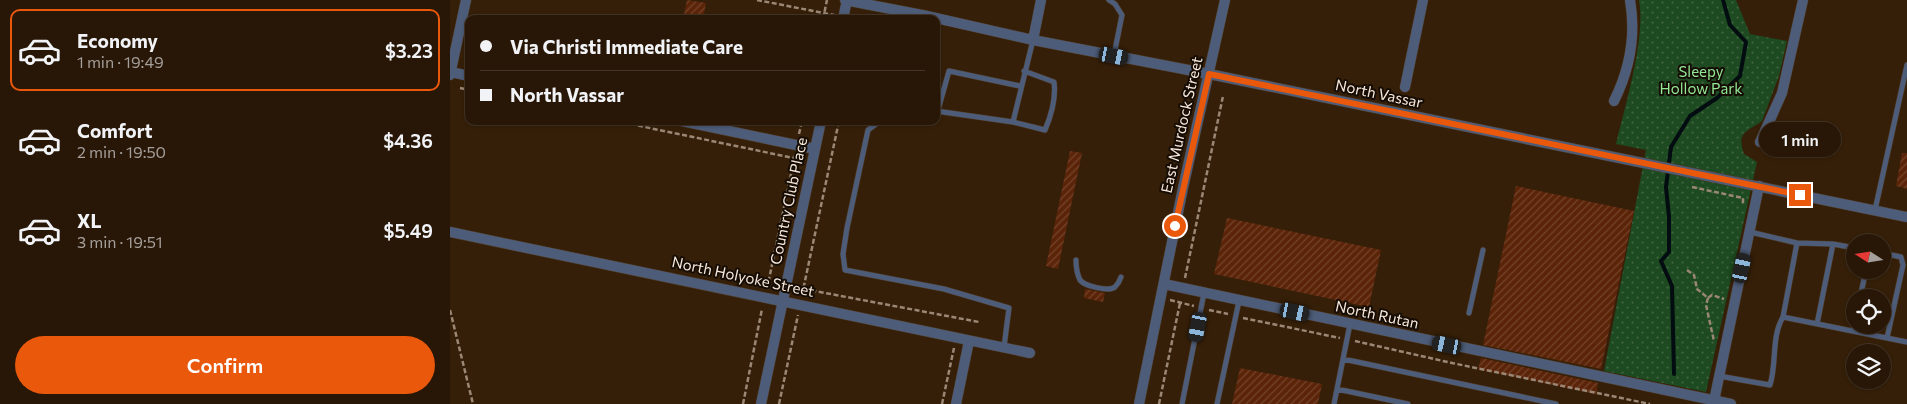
<!DOCTYPE html>
<meta charset="utf-8">
<style>
:root{--surface:#281706;--page:#302010;--text:#f1f3f6;--muted:#a59f9b;--line:#443628;--accent:#ea580c}
body{margin:0;font-family:Commissioner,sans-serif;background:var(--page);color:var(--text);height:100vh;display:flex;flex-direction:column;font-size:19px;white-space:nowrap}
*{box-sizing:border-box;margin:0}
p{font-size:16px;color:var(--muted)}
.icon{flex:none;width:28px;height:28px;fill:none;stroke:currentColor;stroke-width:2;stroke-linecap:round;stroke-linejoin:round}
.map{position:relative;flex:1;overflow:hidden}
.drawer{display:flex;flex-direction:column;background:var(--surface);width:450px}
.drawer>*{flex:none}
.banner{position:absolute;left:15px;top:15px;width:475px;height:110px;border-radius:10px;box-shadow:0 1px 4px #0004,0 0 0 1px var(--line);display:grid;align-content:center;height:110px;padding:0 15px;background:var(--surface)}
.needle{width:32px;rotate:282deg}
.buttons{position:absolute;left:1396px;top:234px;display:grid;gap:10px}
.buttons a{display:grid;place-items:center;width:45px;height:45px;border-radius:50%;background:var(--surface);box-shadow:0 1px 4px #0004,0 0 0 1px var(--line);font-size:25px}
.end{position:absolute;width:22px;height:22px;margin:-11px;border:6px solid #ea580c;background:#fff;box-shadow:0 0 0 2px #fff}
.from{border-radius:50%}
.bubble{position:absolute;height:35px;border-radius:18px;background:var(--surface);box-shadow:0 1px 4px #0004,0 0 0 1px var(--line);font-size:16px;font-weight:600;line-height:35px;text-align:center}
.car{position:absolute;width:15px;height:30px;margin:-15px -8px;border-radius:6px;box-shadow:0 0 4px 1px #0007;background:linear-gradient(#222 24%,#8ab4d8 0 40%,#222 0 76%,#8ab4d8 0 86%,#222 0)}
.banner b{display:flex;align-items:center;gap:18px;height:48px;font-size:19px}
.banner b+b{border-top:1px solid var(--line)}
.banner i{width:12px;height:12px;background:var(--text)}
ul{padding:9px 0 0;list-style:none}
li{display:flex;align-items:center;gap:15px;height:82px;margin:0 10px 8px;padding:0 5px;border:2px solid transparent;border-radius:10px}
li div{flex:1}
li b{display:block;font-size:19px}
li em{font-style:normal;font-weight:600}
li.current{border-color:var(--accent)}
li>.icon{width:45px;height:45px;stroke-width:1.5}
.cta{display:flex;gap:10px;margin-top:auto;padding:10px 15px}
.cta a{flex:1;height:58px;border-radius:30px;background:var(--accent);color:#fff;font-size:20px;font-weight:600;line-height:58px;text-align:center}
main{display:flex;flex:1;min-height:0}
.map>svg:first-child{display:block}
</style>
<main>
<section class="drawer">
<ul>
<li class="current"><svg class="icon" aria-label="car" viewBox="0 0 24 24"><path d="M5 17H2v-5l4-1 3-4h7l3 4 3 1v5h-3M9 17h6M6 11h13"/><circle cx="7" cy="17" r="2"/><circle cx="17" cy="17" r="2"/></svg><div><b>Economy</b><p>1 min · 19:49</p></div><em>$3.23</em></li>
<li><svg class="icon" aria-label="car" viewBox="0 0 24 24"><path d="M5 17H2v-5l4-1 3-4h7l3 4 3 1v5h-3M9 17h6M6 11h13"/><circle cx="7" cy="17" r="2"/><circle cx="17" cy="17" r="2"/></svg><div><b>Comfort</b><p>2 min · 19:50</p></div><em>$4.36</em></li>
<li><svg class="icon" aria-label="car" viewBox="0 0 24 24"><path d="M5 17H2v-5l4-1 3-4h7l3 4 3 1v5h-3M9 17h6M6 11h13"/><circle cx="7" cy="17" r="2"/><circle cx="17" cy="17" r="2"/></svg><div><b>XL</b><p>3 min · 19:51</p></div><em>$5.49</em></li>
</ul>
<div class="cta"><a>Confirm</a></div>
</section>
<div class="map">
<svg width="1457" height="404" viewBox="0 0 1457 404">
<defs>
<pattern id="green-dots" width="8" height="8" patternUnits="userSpaceOnUse" patternTransform="scale(1.25)"><rect width="8" height="8" fill="#1d4a20"/><path d="M2 2h.1M6 6h.1" fill="none" stroke="#3f6440" stroke-width="1.8" stroke-linecap="round"/></pattern>
<pattern id="building-hatch" width="6" height="6" patternUnits="userSpaceOnUse" patternTransform="scale(1.25)"><rect width="6" height="6" fill="#5b2408"/><path d="M-1 1l2-2M0 6l6-6M5 7l2-2" fill="none" stroke="#73442b"/></pattern>
</defs>
<rect width="100%" height="100%" fill="#351f08"/>
<!-- green -->
<path fill="url(#green-dots)" d="M 1189,0 L 1286,0 L 1300,34 L 1337,41 L 1329,76 L 1312,121 C 1297,132 1286,132 1294,154 L 1307,162 L 1256,392 L 1154,371 L 1196,150 L 1166,144 C 1175,106 1196,38 1189,0 Z"/>
<g fill="none" stroke-linecap="round" stroke-linejoin="round">
<!-- stream -->
<path stroke="#020c11" stroke-width="4" d="M 1224,374 L 1222,286 L 1211,261 L 1219,252 L 1219,217 L 1216,187 L 1221,147 L 1240,116 L 1267,98 L 1290,76 L 1296,42 L 1280,25 L 1273,0"/>
</g>
<!-- building -->
<path fill="url(#building-hatch)" d="M 237,0 L 256,3 L 253,19 L 233,19 Z
M 620,151 L 632,153 L 608,269 L 596,266 Z
M 1452,153 L 1457,153 L 1457,189 L 1446,186 Z
M 1066,186 L 1184,211 L 1151,369 L 1033,345 Z
M 777,218 L 931,250 L 919,307 L 764,274 Z
M 635,289 L 655,293 L 653,302 L 634,298 Z
M 1031,358 L 1148,383 L 1146,394 L 1028,369 Z
M 790,368 L 872,384 L 868,404 L 782,404 Z"/>
<g fill="none" stroke-linecap="round" stroke-linejoin="round">
<!-- lane casing -->
<g stroke="#503b26" stroke-width="6">
<path id="lane" d="M 659,0 L 665,4 L 672,15 L 664,55
M 488,110 L 499,71 L 570,86
M 486,111 L 563,122 L 583,40
M 430,121 L 418,130 L 397,228 L 393,254 L 395,270 L 494,289 L 559,308 L 554,347
M 563,122 L 595,130 C 601,116 606,97 604,82 L 574,71
M 1425,210 L 1457,65
M 1300,232 L 1347,243 L 1383,244 L 1405,248
M 1432,253 L 1451,257 L 1453,265 L 1437,338
M 626,260 C 626,267 627,274 630,280 C 634,286 659,292 665,287 C 667,285 670,280 671,277
M 1410,298 L 1416,270
M 1019,313 L 1033,250
M 1333,317 L 1347,243
M 1367,324 L 1383,244
M 1403,331 L 1405,322
M 893,359 L 1106,404
M 1269,376 L 1320,385 C 1327,363 1321,337 1333,317 L 1457,342
M 887,389 L 958,404
M 732,404 L 754,293
M 767,404 L 789,301
M 884,404 L 900,324"/>
</g>
<!-- street casing -->
<g stroke="#503b26" stroke-width="11">
<path id="street" d="M 395,0 L 477,16 L 583,40 L 759,74 L 1457,217
M 393,19 L 397,0
M 583,40 L 591,0
M 1,72 L 19,76
M 0,75 L 16,0
M 955,87 L 973,0
M 1164,101 C 1180,69 1186,35 1180,0
M 232,121 L 365,149
M 1310,142 L 1332,93 L 1353,0
M 0,232 L 580,353
M 714,284 L 1281,404
M 1264,401 L 1309,186
M 311,404 L 371,121
M 506,404 L 519,341
M 689,404 L 733,188 L 775,0"/>
</g>
<!-- path -->
<path stroke="#9a8775" stroke-width="2.5" stroke-dasharray="5 2.5" stroke-linecap="butt" d="M 307,0 L 384,15
M 373,19 L 377,0
M 10,88 L 19,90
M 166,121 L 353,160
M 349,134 L 352,121
M 1242,187 L 1293,198 L 1293,204
M 1237,270 L 1244,275 L 1247,289 L 1258,298 L 1262,295 L 1274,299
M 735,278 L 773,96
M 317,289 L 345,155
M 354,289 L 529,322
M 352,295 L 389,121
M 1258,298 L 1256,305 L 1264,341
M 720,300 L 744,306
M 0,310 L 23,404
M 759,310 L 778,314
M 793,318 L 890,338
M 905,341 L 1002,363 L 1200,404
M 293,404 L 312,309
M 329,404 L 348,315
M 492,404 L 504,348
M 709,404 L 730,303"/>
<!-- lane -->
<use href="#lane" stroke="#4d5c78" stroke-width="5"/>
<!-- street -->
<use href="#street" stroke="#4d5c78" stroke-width="10"/>
</g>
<g fill="none" stroke-linecap="round" stroke-linejoin="round">
<!-- route -->
<path stroke="#ea580c" stroke-width="6" d="M 725,226 L 759,74 L 1350,195"/>
</g>
<g text-anchor="middle" stroke-width="4" stroke-linejoin="round" paint-order="stroke">
<!-- park labels -->
<g font-size="15" fill="#93e995" stroke="#150c04">
<text x="1251" y="77">Sleepy<tspan x="1251" dy="17">Hollow Park</tspan></text>
</g>
<!-- street labels -->
<g font-size="15" fill="#f8e8db" stroke="#150c04">
<text transform="translate(929 94) rotate(12)" y="5">North Vassar</text>
<text transform="translate(732 125) rotate(-77)" y="5">East Murdock Street</text>
<text transform="translate(339 201) rotate(-78)" y="5">Country Club Place</text>
<text transform="translate(293 277) rotate(12)" y="5">North Holyoke Street</text>
<text transform="translate(927 315) rotate(12)" y="5">North Rutan</text>
</g>
</g>
</svg>
<div class="buttons">
<a><svg class="needle" viewBox="-14 -14 28 28"><path d="M0-13l5 13h-10z" fill="#e53935"/><path d="M0 13l5-13h-10z" fill="#a59f9b"/></svg></a>
<a><svg class="icon" aria-label="locate" viewBox="0 0 24 24"><circle cx="12" cy="12" r="6"/><path d="M12 2v4M12 18v4M2 12h4M18 12h4"/></svg></a>
<a><svg class="icon" aria-label="layers" viewBox="0 0 24 24"><path d="M12 4l9 5-9 5-9-5zM3 14l9 5 9-5"/></svg></a>
</div>
<i class="end from" style="left:725px;top:226px"></i>
<i class="end" style="left:1350px;top:195px"></i>
<div class="bubble" style="left:1309px;top:122px;width:82px">1 min</div>
<i class="car" style="left:664px;top:56px;rotate:101deg"></i>
<i class="car" style="left:1292px;top:268px;rotate:12deg"></i>
<i class="car" style="left:845px;top:312px;rotate:102deg"></i>
<i class="car" style="left:748px;top:327px;rotate:191deg"></i>
<i class="car" style="left:997px;top:345px;rotate:282deg"></i>
<div class="banner">
<b><i class="from"></i>Via Christi Immediate Care</b>
<b><i></i>North Vassar</b>
</div>
</div>
</main>
